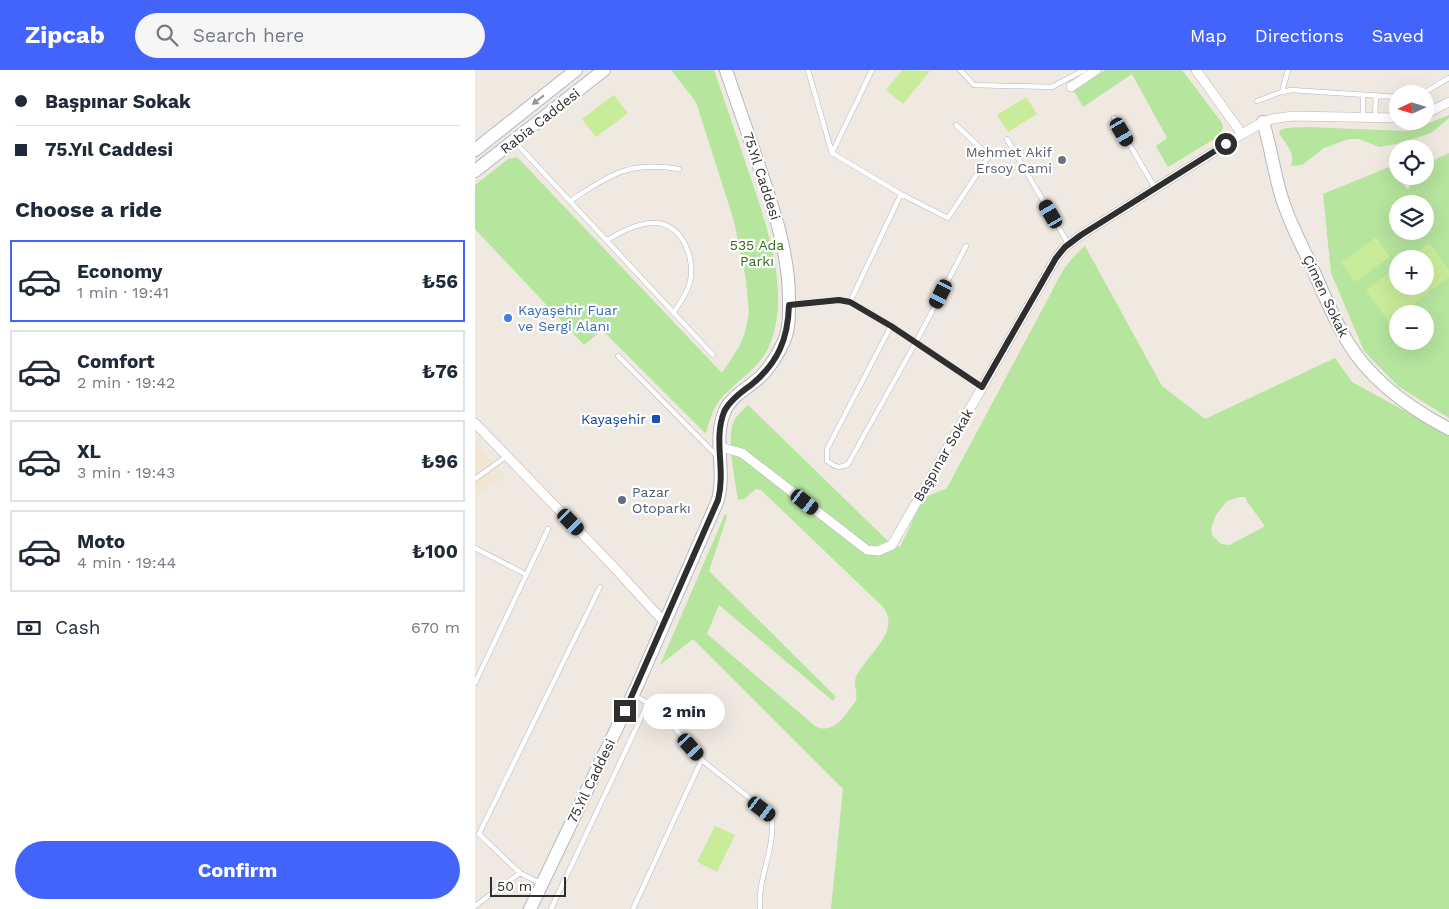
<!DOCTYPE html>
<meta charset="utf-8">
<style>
:root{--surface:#fff;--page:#f6f6f7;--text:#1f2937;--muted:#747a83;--line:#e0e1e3;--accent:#4264fb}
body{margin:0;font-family:"Work Sans",sans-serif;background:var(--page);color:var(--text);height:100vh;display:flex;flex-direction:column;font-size:19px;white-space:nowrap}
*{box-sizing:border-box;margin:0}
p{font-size:16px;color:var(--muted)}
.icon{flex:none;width:28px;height:28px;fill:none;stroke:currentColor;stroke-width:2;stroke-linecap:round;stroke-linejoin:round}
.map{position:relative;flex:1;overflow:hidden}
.side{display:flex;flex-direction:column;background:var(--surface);width:475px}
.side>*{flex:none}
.banner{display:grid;align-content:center;height:110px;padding:0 15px;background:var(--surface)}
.needle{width:32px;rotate:266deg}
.fabs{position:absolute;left:914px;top:15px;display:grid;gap:10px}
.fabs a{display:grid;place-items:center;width:45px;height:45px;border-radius:50%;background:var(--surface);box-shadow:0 5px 20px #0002;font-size:25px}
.scale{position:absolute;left:15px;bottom:12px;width:76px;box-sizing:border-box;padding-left:5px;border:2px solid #2e2e2e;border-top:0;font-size:14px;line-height:18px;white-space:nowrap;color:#2e2e2e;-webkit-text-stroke:4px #fff;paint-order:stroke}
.end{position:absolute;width:22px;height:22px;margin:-11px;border:6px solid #2e2e2e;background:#fff;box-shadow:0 0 0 2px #fff}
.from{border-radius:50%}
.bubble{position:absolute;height:35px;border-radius:18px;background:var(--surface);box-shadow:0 5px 20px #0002;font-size:16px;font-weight:700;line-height:35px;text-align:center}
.car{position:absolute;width:15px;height:30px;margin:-15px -8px;border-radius:6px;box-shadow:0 0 4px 1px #0007;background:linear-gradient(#222 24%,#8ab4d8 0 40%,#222 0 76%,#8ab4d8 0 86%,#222 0)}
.banner b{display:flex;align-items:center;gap:18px;height:48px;font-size:19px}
.banner b+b{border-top:1px solid var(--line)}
.banner i{width:12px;height:12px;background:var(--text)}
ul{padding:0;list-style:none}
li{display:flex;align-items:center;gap:15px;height:82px;margin:0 10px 8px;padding:0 5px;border:2px solid var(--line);border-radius:0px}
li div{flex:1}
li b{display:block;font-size:19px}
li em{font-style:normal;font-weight:700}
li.active{border-color:var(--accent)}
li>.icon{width:45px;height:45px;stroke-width:1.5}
h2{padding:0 15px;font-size:22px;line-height:60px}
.pay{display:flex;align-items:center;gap:12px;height:55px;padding:0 15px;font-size:19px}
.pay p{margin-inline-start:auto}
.cta{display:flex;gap:10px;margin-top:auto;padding:10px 15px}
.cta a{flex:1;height:58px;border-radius:30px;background:var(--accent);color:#fff;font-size:20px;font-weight:700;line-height:58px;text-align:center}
header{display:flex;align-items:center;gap:30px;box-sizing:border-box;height:70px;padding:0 25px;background:var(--accent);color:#fff}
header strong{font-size:24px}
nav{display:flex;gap:28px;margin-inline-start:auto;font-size:18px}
.search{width:350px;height:45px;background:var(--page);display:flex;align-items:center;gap:12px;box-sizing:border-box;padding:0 18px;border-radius:28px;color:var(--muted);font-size:19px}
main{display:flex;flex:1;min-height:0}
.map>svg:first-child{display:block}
</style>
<header>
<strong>Zipcab</strong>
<div class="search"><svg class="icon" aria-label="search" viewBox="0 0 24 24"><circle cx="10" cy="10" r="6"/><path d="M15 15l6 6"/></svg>Search here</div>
<nav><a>Map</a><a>Directions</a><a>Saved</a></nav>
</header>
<main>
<section class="side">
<div class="banner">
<b><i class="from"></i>Başpınar Sokak</b>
<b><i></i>75.Yıl Caddesi</b>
</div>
<h2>Choose a ride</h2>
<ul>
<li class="active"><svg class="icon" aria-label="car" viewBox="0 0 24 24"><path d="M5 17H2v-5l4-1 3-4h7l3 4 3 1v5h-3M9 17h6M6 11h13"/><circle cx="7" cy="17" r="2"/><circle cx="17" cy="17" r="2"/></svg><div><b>Economy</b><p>1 min · 19:41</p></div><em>₺56</em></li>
<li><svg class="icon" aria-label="car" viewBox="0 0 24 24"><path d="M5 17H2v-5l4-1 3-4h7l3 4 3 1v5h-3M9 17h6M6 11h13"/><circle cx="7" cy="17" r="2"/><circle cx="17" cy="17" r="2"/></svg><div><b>Comfort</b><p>2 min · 19:42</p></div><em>₺76</em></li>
<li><svg class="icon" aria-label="car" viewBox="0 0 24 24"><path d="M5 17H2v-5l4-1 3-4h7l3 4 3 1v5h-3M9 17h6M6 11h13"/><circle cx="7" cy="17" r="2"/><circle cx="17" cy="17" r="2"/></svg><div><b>XL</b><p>3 min · 19:43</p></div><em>₺96</em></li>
<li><svg class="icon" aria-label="car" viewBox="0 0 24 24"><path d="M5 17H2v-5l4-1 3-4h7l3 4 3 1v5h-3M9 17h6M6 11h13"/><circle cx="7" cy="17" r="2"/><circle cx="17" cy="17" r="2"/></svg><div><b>Moto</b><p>4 min · 19:44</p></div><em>₺100</em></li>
</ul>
<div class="pay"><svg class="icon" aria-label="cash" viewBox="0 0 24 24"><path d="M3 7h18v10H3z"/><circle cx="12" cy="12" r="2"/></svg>Cash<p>670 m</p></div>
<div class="cta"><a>Confirm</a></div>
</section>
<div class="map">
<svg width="974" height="839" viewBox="0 0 974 839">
<rect width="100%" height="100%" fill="#efe9e1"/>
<!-- education -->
<path fill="#f0e6d1" d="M 0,373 L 30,405 L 0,427 Z"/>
<!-- green -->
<path fill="#b6e59e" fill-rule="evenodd" d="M 196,0 L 239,0 C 250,32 261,65 272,97 C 289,147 317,221 295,274 C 286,297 264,309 248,326 C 238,337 234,351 231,364 L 127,260 L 109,275 L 0,159 L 0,115 L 33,89 L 41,87 L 45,90 L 247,303 L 264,277 L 270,263 L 274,243 L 271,210 L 259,151 L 221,32 Z
M 630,0 L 707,0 L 747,53 L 748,57 L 746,65 L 693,97 L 681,76 L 692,68 L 657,4 L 608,37 L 599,21 Z
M 974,45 L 974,48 L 956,63 L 922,74 L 904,77 L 884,69 L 874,69 L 849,78 L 827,95 L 816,96 C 821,82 810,74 804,63 L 805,60 L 812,58 L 831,57 L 934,61 Z
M 974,83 L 974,348 L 923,316 L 889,281 L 856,203 L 848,124 L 914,97 L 933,120 L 939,106 L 950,106 L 950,94 ZM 922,134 L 950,134 L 950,161 L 922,161 ZM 922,189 L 950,189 L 950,216 L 922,216 ZM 922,244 L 950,244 L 950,271 L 922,271 Z
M 610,176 L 687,316 L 730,349 L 860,288 L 877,312 L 974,365 L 974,839 L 356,839 L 368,719 L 218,569 L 185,595 L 250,444 L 252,446 L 251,450 L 234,501 L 361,627 L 358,631 L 244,535 L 232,564 L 340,656 C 354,664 366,652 374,640 C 376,637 380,633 381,630 C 383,623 378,614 381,607 C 391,585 427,562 408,537 L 286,420 L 281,419 L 269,429 L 263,430 C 260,409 253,377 257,357 C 258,348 267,341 273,335 L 417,475 L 425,477 L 445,435 L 451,427 L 472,418 L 576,223 C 586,202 593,191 610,176 ZM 765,427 L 770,427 L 773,433 L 790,456 L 755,475 L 746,474 L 737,465 L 736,458 L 741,445 L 752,431 Z"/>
<!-- pitch -->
<path fill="#c9ec9a" d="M 427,0 L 455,1 L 428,34 L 411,20 Z
M 139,25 L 153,43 L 121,67 L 107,49 Z
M 551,27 L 562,44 L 533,62 L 522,45 Z
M 901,167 L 915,187 L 880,212 L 866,193 Z
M 954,173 L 974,200 L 974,207 L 925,244 L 922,244 L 914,252 L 891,220 L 922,197 L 922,216 L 950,216 L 950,189 L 933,189 Z
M 240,756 L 260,765 L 242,802 L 222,792 Z"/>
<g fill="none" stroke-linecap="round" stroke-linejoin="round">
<!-- lane casing -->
<g stroke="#b4b7c1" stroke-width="5.5">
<path id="lane" d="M 333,0 L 357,83 L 426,124
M 485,0 L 499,15 L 577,17 L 609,0
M 807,22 L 813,0
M 943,24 L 952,21 L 974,8
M 782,31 L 803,23 L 816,20 L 922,27
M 888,46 L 888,25
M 900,47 L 901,25
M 639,48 L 680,118
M 532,69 L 594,175
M 40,72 L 238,285
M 357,83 L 397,0
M 95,131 C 137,104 153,91 204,99
M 132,170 C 146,162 162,153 179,153 C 208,152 222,192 214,215 C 211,225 204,234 199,242
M 491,176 L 441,272 L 507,317
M 375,232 L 426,124 L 473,148 L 514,86 L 481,55
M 315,235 L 364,230 L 375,232 L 441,272 L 373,394 C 365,399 360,397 352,391 L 352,379 L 416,256
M 143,286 L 242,386
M 0,409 L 32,386
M 0,478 L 50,504
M 0,613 L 73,459
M 159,625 L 173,633
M 65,813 L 45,803 L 4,764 L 125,517
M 0,836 L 45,803
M 76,839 L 173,633 L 185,641 L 229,692 L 296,745 C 302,777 282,807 285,839
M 158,839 L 227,689"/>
</g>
<!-- street casing -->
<g stroke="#b4b7c1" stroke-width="10">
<path id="street" d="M 721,0 L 767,64
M 596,17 L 621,0
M 950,44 L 974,32
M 0,353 L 136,494 L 190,553
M 245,377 L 267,383 L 392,480 L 403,481 L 417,475 L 581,188 L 590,177 L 606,165 L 769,63 L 788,52 L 797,49 L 818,46 L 922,48"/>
</g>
<!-- secondary casing -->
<g stroke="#b4b7c1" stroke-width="14">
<path id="secondary" d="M 788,52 C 795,74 798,96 804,118 C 811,145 824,170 836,195 C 847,221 858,247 872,271 C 895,310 934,338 974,359
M 0,80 L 101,0
M 0,101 L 129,0
M 55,839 L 162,616 L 243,430 C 251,401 238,371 249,343 C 255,325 277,317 289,303 C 297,294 304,282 309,271 C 315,257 314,241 314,226 C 313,178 297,135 282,90 C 272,60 261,30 251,0"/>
</g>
<!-- lane -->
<use href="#lane" stroke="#fff" stroke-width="4.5"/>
<!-- street -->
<use href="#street" stroke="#fff" stroke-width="9"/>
<!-- secondary -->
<use href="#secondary" stroke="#fff" stroke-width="12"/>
</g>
<!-- one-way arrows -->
<defs><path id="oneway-solid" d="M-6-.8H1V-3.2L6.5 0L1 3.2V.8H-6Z" transform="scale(1.25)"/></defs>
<use fill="#969696" href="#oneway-solid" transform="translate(63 30) rotate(142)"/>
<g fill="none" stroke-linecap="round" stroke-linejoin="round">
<!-- route -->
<path stroke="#2e2e2e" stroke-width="6" d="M 150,641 L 243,430 C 251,400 238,370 249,342 C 254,331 266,322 276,315 C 303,293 313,269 314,235 L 364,230 L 375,232 L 416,256 L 507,317 L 581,188 L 590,177 L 606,165 L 751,74"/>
</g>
<!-- markers -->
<circle fill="#6b7280" stroke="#fff" stroke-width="2" cx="587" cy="90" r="5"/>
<circle fill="#3f7fe0" stroke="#fff" stroke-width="2" cx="33" cy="248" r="5"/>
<rect fill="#1a4fb4" stroke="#fff" stroke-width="2" x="176" y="344" width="10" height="10" rx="2.5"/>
<circle fill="#5c6f8a" stroke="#fff" stroke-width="2" cx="147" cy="430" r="5"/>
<g text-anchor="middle" stroke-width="4.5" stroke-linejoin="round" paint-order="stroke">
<!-- street labels -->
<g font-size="14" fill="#2e2e2e" stroke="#fff">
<text transform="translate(65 51) rotate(-38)" y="5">Rabia Caddesi</text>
<text transform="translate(287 106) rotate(72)" y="5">75.Yıl Caddesi</text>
<text transform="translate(851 226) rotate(65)" y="5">Çimen Sokak</text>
<text transform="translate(468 385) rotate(-60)" y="5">Başpınar Sokak</text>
<text transform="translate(116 711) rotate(-64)" y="5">75.Yıl Caddesi</text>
</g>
<!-- worship labels -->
<g font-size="14" fill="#5b616d" stroke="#fff" text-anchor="end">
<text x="577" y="87">Mehmet Akif<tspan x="577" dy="16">Ersoy Cami</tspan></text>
</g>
<!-- park labels -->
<g font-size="14" fill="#2c6e1b" stroke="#fff">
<text x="282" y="180">535 Ada<tspan x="282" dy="16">Parkı</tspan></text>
</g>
<!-- shop labels -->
<g font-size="14" fill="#366cbe" stroke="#fff" text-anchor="start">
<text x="43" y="245">Kayaşehir Fuar<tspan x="43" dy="16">ve Sergi Alanı</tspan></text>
</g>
<!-- transit labels -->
<g font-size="14" fill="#164399" stroke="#fff" text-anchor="end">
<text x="171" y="354">Kayaşehir</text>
</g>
<!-- service labels -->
<g font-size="14" fill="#4e5e75" stroke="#fff" text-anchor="start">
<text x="157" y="427">Pazar<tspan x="157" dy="16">Otoparkı</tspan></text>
</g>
</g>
</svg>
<div class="fabs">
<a><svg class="needle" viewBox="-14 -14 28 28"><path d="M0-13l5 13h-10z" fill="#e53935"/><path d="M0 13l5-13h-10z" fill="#747a83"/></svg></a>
<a><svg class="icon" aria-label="locate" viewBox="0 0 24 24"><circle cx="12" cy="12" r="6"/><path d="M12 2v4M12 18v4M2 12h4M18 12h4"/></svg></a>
<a><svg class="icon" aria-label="layers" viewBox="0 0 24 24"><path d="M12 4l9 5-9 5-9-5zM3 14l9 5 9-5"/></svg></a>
<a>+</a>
<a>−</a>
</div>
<div class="scale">50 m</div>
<i class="end from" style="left:751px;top:74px"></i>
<i class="end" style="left:150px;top:641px"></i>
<div class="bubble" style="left:168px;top:624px;width:82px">2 min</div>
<i class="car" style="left:647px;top:62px;rotate:150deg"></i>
<i class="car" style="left:576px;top:144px;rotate:330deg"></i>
<i class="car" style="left:466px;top:224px;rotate:207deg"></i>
<i class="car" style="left:330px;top:432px;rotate:128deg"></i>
<i class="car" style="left:96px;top:452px;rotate:136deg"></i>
<i class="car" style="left:216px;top:677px;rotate:138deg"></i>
<i class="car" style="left:287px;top:739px;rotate:127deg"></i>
</div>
</main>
